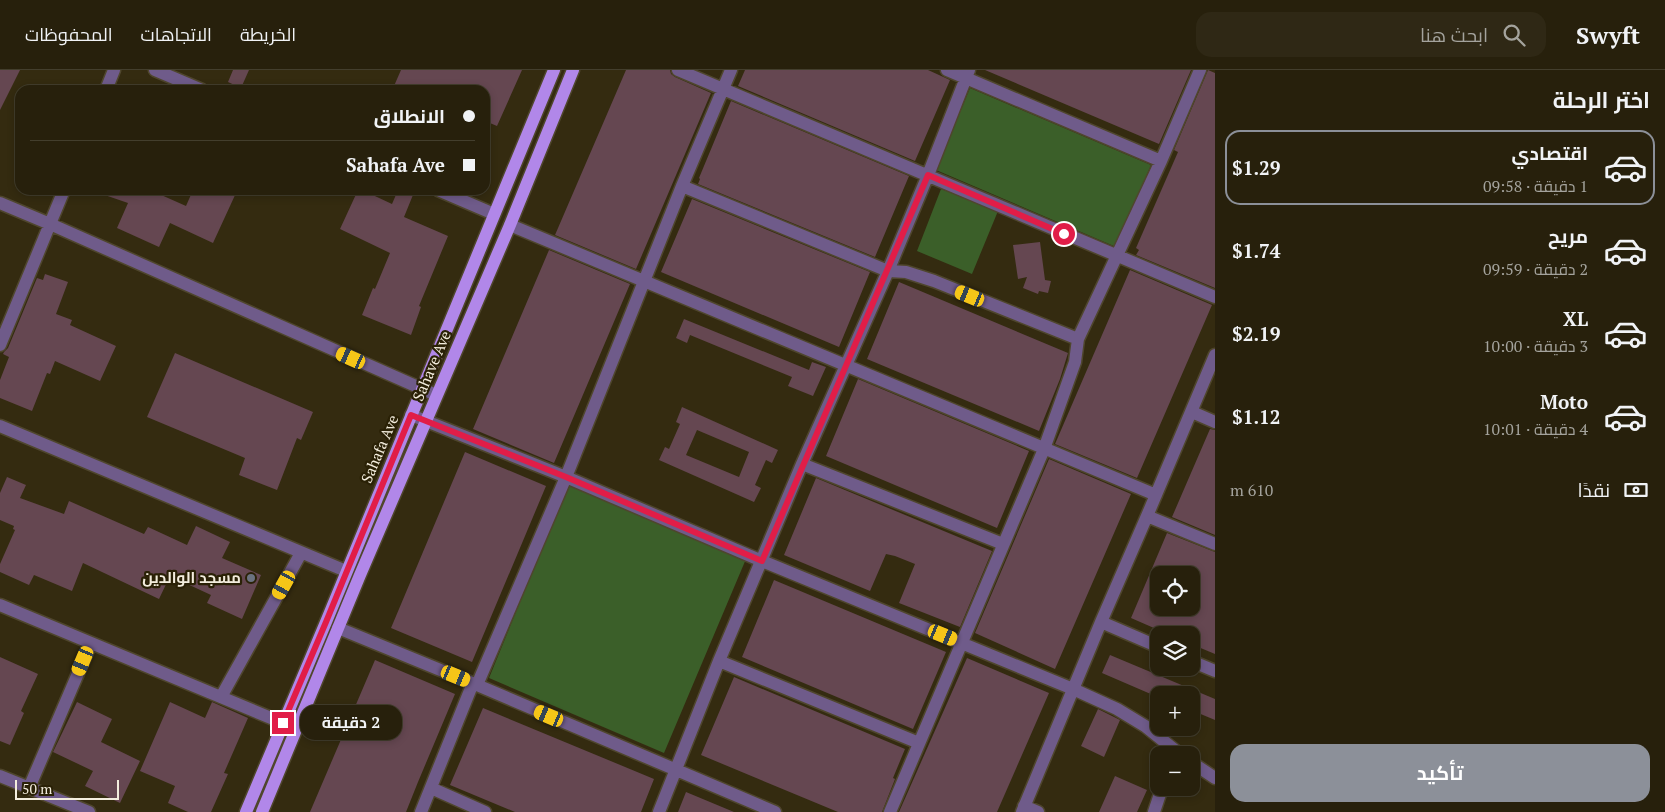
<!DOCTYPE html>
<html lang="ar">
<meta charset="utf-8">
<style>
:root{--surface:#27200c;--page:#2f2815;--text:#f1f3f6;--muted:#a4a39d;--line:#433e2d;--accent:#8c9099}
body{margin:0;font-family:"PT Serif",Cairo,serif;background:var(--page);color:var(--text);direction:rtl;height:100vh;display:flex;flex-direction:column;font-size:19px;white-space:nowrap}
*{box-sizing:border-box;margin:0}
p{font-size:16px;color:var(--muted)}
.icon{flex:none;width:28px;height:28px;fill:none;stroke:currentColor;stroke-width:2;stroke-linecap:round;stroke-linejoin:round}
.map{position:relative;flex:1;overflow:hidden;direction:ltr}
.panel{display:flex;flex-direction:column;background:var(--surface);width:450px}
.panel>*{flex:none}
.hud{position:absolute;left:15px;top:15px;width:475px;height:110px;border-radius:15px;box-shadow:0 2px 8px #0003,0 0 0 1px var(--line);direction:rtl;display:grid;align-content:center;height:110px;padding:0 15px;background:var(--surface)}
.buttons{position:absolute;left:1150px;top:496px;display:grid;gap:10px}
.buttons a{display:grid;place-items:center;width:50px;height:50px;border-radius:10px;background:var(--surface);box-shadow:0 2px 8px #0003,0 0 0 1px var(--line);font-size:25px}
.scale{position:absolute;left:15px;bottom:12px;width:104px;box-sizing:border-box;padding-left:5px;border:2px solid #f3eddd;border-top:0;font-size:14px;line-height:18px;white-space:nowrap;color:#f3eddd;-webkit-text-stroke:4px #2a2106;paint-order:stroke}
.end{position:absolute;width:22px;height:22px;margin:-11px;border:6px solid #e11d48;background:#fff;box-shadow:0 0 0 2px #fff}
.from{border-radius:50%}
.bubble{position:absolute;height:35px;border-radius:15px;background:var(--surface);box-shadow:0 2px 8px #0003,0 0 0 1px var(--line);font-size:16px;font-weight:700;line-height:35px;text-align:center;direction:rtl}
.car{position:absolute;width:15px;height:30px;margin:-15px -8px;border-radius:6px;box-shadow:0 0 4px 1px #0007;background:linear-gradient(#f5c518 24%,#345 0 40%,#f5c518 0 76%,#345 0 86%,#f5c518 0)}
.hud b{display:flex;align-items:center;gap:18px;height:48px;font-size:19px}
.hud b+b{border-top:1px solid var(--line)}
.hud i{width:12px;height:12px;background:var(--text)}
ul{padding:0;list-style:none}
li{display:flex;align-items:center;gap:15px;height:75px;margin:0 10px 8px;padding:0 5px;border:2px solid transparent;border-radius:15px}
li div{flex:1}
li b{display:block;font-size:19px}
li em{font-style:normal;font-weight:700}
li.on{border-color:var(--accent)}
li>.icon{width:45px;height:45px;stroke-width:1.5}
h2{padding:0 15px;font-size:22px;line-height:60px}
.pay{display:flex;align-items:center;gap:12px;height:55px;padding:0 15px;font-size:19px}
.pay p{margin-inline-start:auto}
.cta{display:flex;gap:10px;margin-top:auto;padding:10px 15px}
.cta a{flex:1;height:58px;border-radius:15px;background:var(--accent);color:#fff;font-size:20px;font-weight:700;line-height:58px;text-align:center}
header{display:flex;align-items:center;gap:30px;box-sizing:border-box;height:70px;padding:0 25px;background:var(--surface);border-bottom:1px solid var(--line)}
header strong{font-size:24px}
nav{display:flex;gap:28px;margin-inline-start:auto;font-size:18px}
.search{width:350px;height:45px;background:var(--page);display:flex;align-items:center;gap:12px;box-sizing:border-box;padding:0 18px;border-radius:15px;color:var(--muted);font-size:19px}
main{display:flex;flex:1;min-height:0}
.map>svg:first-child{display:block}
</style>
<header>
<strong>Swyft</strong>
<div class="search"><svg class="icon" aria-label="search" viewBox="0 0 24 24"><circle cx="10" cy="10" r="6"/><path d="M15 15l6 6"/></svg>ابحث هنا</div>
<nav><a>الخريطة</a><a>الاتجاهات</a><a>المحفوظات</a></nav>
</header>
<main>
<section class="panel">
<h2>اختر الرحلة</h2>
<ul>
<li class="on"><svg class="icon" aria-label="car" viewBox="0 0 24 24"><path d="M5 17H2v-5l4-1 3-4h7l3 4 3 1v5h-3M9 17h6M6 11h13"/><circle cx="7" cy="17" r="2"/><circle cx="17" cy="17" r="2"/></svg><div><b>اقتصادي</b><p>1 دقيقة · 09:58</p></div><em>$1.29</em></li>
<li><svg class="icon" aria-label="car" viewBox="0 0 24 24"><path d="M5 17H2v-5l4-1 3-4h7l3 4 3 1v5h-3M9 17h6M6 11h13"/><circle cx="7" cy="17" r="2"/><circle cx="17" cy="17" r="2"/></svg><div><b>مريح</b><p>2 دقيقة · 09:59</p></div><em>$1.74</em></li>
<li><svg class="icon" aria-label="car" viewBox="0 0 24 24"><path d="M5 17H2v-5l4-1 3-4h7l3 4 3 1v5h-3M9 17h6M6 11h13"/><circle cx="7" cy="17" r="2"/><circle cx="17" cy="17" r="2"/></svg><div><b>XL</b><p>3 دقيقة · 10:00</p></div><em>$2.19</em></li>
<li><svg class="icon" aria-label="car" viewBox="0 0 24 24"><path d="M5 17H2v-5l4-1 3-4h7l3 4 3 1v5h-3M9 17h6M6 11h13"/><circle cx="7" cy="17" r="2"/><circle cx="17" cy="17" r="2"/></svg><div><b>Moto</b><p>4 دقيقة · 10:01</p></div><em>$1.12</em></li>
</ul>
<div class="pay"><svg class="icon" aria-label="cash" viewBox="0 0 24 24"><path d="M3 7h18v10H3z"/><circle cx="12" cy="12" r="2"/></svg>نقدًا<p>610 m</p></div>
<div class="cta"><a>تأكيد</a></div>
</section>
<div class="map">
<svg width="1215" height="742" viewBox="0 0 1215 742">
<rect width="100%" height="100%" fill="#342b10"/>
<!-- green -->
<path fill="#3b5f29" d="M 970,18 L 1151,95 L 1116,177 L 936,100 Z
M 941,119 L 998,141 L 972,204 L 917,181 Z
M 568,414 L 746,489 L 664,683 L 489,608 Z"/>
<!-- building -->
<path fill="#654751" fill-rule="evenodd" d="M 0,0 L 20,0 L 0,40 Z
M 233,0 L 249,0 L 241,18 L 228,12 Z
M 401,0 L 522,0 L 497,56 L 485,51 L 485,20 L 404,20 L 394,16 Z
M 626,0 L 670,0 L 671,4 L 675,7 L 711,23 L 636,199 L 555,165 Z
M 745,0 L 928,0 L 950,10 L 915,91 L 738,16 Z
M 985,0 L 1191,0 L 1159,74 Z
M 1208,0 L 1215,3 L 1215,218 L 1136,185 L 1139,180 L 1136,178 L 1178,82 L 1174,80 Z
M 731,31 L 909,106 L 875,187 L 698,114 L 700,109 L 699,108 Z
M 96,120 L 150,120 L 186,136 L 193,120 L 229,120 L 236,123 L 213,173 L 170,153 L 159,177 L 117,158 L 128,133 L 96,122 Z
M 358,120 L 362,120 L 392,134 L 398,120 L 415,120 L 404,147 L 448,166 L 419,236 L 421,237 L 411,265 L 362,245 L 373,218 L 375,219 L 390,183 L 340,159 Z
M 692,129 L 870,202 L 839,277 L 661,202 Z
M 1040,172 L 1045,210 L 1051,211 L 1048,223 L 1039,221 L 1038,224 L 1023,218 L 1027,207 L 1018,209 L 1013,175 Z
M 549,180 L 630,214 L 554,393 L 473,359 Z
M 1130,200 L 1212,235 L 1137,408 L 1055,374 Z
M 45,204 L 68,212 L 56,244 L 72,250 L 70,255 L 116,276 L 100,311 L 55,291 L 50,304 L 47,303 L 32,341 L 0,328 L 0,310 L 9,287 L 3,284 L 4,282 L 8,278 L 37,208 L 43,210 Z
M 899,212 L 1068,283 L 1060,309 L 1039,361 L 867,289 Z
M 684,249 L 809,300 L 812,292 L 826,297 L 813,326 L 788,316 L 792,307 L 690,265 L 687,273 L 676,268 Z
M 175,283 L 313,342 L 301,370 L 297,368 L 277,420 L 239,405 L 245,388 L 147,347 Z
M 858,309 L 1029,381 L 997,458 L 826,386 Z
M 682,337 L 778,380 L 772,393 L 766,390 L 755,415 L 761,418 L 754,432 L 659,390 L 665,377 L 669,379 L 680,354 L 676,352 ZM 697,360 L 749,382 L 739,407 L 686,385 Z
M 1210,359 L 1215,360 L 1215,465 L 1172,447 Z
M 465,382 L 546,416 L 472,592 L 391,558 Z
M 1049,389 L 1131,424 L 1055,599 L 975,563 Z
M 7,407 L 26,415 L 20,428 L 64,444 L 69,431 L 144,464 L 148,457 L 187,475 L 196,456 L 230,472 L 222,488 L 261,505 L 242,549 L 207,533 L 211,525 L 170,506 L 159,529 L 83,493 L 72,521 L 34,505 L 29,515 L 0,502 L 0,494 L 15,460 L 13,459 L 14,456 L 0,450 L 0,423 Z
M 816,408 L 992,481 L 960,557 L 899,533 L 915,494 L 895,486 L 886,484 L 870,521 L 784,485 Z
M 1167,463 L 1215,482 L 1215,584 L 1191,574 L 1191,565 L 1170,565 L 1131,548 ZM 1159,505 L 1191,505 L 1191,538 L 1159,538 Z
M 774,510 L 946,582 L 913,659 L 742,587 Z
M 1110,585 L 1215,629 L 1215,650 L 1191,640 L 1191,625 L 1153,625 L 1102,603 Z
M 0,587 L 38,604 L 21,641 L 24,643 L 10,675 L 0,671 Z
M 967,588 L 1049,623 L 997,742 L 899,742 Z
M 375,590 L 455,624 L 418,712 L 406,742 L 310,742 Z
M 734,607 L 905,679 L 893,708 L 895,709 L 882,742 L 838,742 L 701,685 Z
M 77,632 L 112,649 L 101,672 L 140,691 L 120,733 L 85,716 L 93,701 L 53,682 Z
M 170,632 L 205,648 L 212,632 L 248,648 L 224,703 L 228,704 L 211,742 L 188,742 L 168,733 L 175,716 L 140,701 Z
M 483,638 L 654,709 L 641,742 L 515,742 L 450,715 Z
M 1098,639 L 1120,650 L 1104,687 L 1081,676 Z
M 1115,706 L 1147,720 L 1137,742 L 1099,742 Z
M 686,722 L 734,742 L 678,742 Z"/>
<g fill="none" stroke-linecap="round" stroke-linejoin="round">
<!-- minor casing -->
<g stroke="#4f462d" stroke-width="15">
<path id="minor" d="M 155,0 L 202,20
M 678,0 L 1215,227
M 947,0 L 1161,91
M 106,20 L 114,0
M 682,116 L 888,201 L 906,202 L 934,211 L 1078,269
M 438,120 L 494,144
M 0,133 L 50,154 L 436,325
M 510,155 L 1156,425
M 0,275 L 64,120
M 1192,342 L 1215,352
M 411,345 L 566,407 L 762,491 L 1073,619 L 1117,639 L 1145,656 L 1181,685
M 0,356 L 346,501
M 802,394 L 1003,474
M 1147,446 L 1215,474
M 0,535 L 283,653
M 1101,552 L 1159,577
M 338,558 L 477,615 L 775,742
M 719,591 L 919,673
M 1191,591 L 1215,601
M 477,615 L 566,407 L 682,116 L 731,0
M 221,627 L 301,483
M 1191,692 L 1215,708
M 0,706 L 89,742
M 29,718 L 91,573
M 431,718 L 485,742
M 1024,736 L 1038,742
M 421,742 L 473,613
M 659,742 L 719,591 L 802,394 L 888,201 L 928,105 L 969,0
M 890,742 L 1044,379 L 1075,292 L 1078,269 L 1161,91 L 1200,0
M 1022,742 L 1101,552 L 1147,446 L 1215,285
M 1154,742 L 1162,718"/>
</g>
<!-- major casing -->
<g stroke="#4f462d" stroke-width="15">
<path id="major" d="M 246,742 L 326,552 L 554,0
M 262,742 L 360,505 L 510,155 L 573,0"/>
</g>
<!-- minor -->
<use href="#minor" stroke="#6f5b8a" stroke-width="12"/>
<!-- major -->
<use href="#major" stroke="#b187e9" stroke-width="12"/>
</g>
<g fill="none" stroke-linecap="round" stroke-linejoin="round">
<!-- route -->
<path stroke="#e11d48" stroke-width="6" d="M 283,653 L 326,552 L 411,345 L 566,407 L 762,491 L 928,105 L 1064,164"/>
</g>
<!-- markers -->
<circle fill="#6b7280" stroke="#2a2106" stroke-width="2" cx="251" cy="508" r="5"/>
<g text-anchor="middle" stroke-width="4.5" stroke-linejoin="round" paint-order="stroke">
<!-- street labels -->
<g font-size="15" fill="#f3eddd" stroke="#2a2106">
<text transform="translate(432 296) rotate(-67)" y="5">Sahave Ave</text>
<text transform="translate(380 379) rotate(-67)" y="5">Sahafa Ave</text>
</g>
<!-- poi labels -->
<g font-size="15" font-weight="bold" fill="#f3eddd" stroke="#2a2106" text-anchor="end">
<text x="241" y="513">مسجد الوالدين</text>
</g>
</g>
</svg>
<div class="buttons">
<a><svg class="icon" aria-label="locate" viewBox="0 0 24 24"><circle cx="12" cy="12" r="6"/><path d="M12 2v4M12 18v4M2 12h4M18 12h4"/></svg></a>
<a><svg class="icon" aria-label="layers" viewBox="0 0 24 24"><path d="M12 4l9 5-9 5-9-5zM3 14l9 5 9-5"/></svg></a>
<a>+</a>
<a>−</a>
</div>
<div class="scale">50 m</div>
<i class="end from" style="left:1064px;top:164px"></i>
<i class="end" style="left:283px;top:653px"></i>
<div class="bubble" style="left:300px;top:635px;width:102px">2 دقيقة</div>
<i class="car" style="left:970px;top:226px;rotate:292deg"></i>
<i class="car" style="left:351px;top:288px;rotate:294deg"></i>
<i class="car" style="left:284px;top:515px;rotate:209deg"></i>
<i class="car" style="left:943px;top:565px;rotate:112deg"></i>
<i class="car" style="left:83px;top:591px;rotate:203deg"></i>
<i class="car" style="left:456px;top:606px;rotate:112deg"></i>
<i class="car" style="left:549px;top:646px;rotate:293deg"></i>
<div class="hud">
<b><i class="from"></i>الانطلاق</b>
<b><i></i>Sahafa Ave</b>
</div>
</div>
</main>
